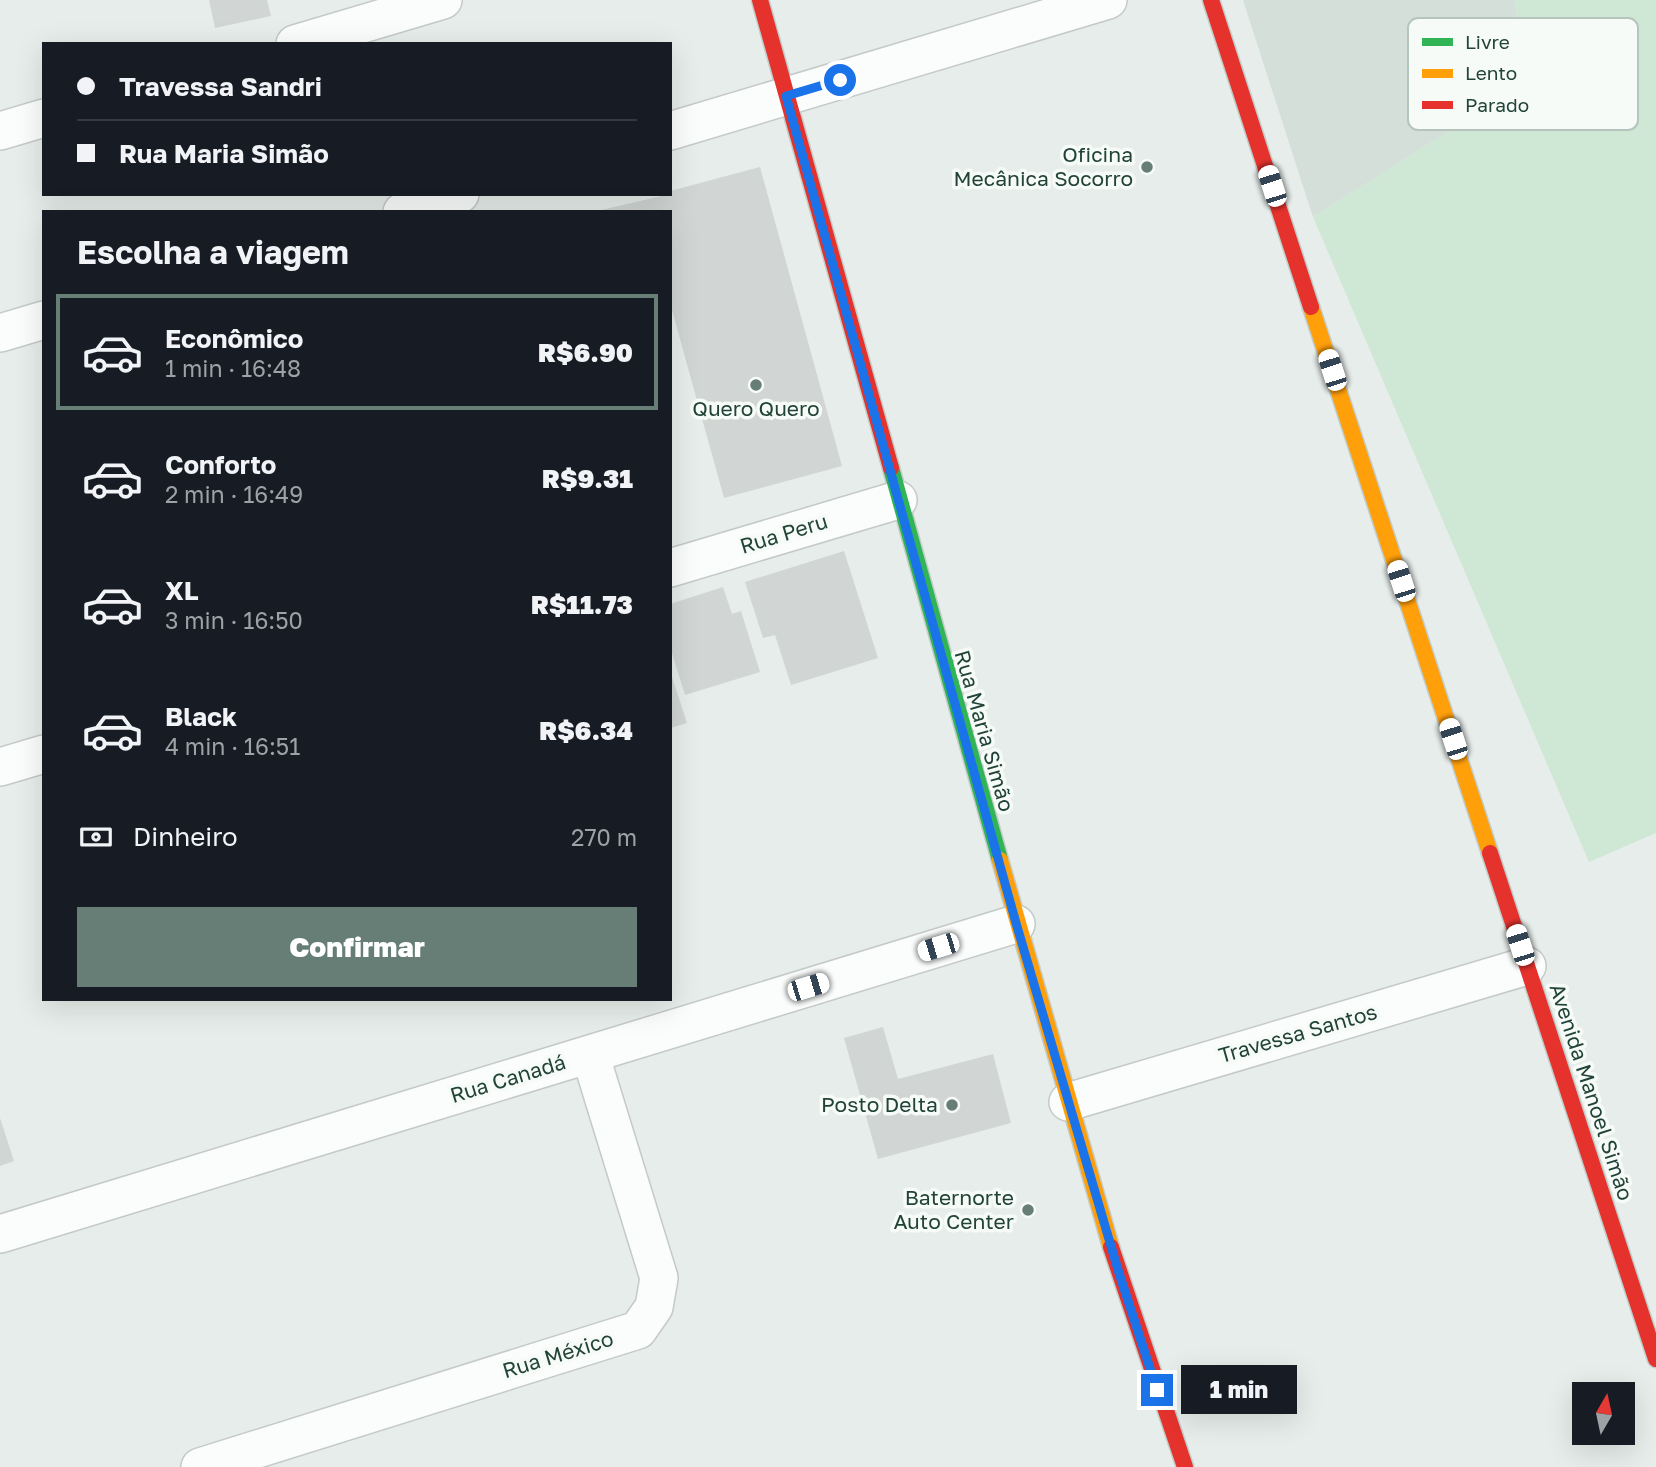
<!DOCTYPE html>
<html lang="pt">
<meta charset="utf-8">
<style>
:root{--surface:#171b24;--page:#242831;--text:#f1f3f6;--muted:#9ea1a6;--line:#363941;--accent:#677e76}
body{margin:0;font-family:"Golos Text",sans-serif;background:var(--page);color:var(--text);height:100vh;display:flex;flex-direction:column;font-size:26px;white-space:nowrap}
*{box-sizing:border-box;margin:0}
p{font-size:23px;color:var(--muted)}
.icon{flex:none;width:38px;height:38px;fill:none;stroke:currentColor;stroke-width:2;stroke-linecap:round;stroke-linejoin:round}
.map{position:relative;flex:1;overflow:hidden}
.side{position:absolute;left:42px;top:210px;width:630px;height:791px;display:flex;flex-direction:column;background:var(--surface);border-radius:0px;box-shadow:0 7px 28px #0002}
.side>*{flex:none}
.top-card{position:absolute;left:42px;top:42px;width:630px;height:154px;border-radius:0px;box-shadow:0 7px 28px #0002;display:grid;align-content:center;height:154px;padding:0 35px;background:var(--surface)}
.needle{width:46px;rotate:9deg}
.tools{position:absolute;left:1572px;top:1382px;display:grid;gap:14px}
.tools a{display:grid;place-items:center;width:63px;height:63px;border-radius:0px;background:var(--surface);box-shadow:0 7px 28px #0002;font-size:35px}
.end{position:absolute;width:32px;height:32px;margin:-16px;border:9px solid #1a73e8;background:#fff;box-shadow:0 0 0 4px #fff}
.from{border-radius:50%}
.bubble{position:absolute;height:49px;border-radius:0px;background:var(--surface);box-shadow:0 7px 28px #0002;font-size:23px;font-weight:800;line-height:49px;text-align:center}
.car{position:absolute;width:21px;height:42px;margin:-21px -10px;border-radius:9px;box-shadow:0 0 5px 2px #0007;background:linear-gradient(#fff 24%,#345 0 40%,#fff 0 76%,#345 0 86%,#fff 0)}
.top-card b{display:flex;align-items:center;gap:24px;height:66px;font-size:26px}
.top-card b+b{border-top:2px solid var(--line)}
.top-card i{width:18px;height:18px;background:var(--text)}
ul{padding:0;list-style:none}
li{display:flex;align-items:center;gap:21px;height:116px;margin:0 14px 10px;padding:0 21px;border:4px solid transparent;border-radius:0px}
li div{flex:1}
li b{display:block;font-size:26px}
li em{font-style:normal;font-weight:800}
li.current{border-color:var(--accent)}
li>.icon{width:63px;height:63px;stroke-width:1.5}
h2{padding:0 35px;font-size:32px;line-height:84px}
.pay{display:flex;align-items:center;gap:18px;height:77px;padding:0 35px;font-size:26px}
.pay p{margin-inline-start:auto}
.button{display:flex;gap:14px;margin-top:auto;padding:14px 35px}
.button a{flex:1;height:80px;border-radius:0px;background:var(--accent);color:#fff;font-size:28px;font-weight:800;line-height:80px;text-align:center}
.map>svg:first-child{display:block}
</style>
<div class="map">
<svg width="1656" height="1467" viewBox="0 0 1656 1467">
<rect width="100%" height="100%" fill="#e7edea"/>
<!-- built -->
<path fill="#d4dfd9" d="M 1243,0 L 1514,0 L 1532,79 L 1313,217 Z"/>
<!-- green -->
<path fill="#cfe7d5" d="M 1514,0 L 1656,0 L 1656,833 L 1589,862 L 1313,217 L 1532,79 Z"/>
<!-- building -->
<path fill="#d1d6d4" d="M 209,0 L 267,0 L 271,16 L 215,28 Z
M 760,167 L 842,466 L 724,498 L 670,303 L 670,212 L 597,211 L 670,194 L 670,191 Z
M 844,551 L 878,658 L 791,685 L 775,635 L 763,638 L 745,582 Z
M 723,587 L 732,614 L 741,611 L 760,672 L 685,695 L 670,647 L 670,604 Z
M 670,671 L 687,723 L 670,728 Z
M 883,1027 L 898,1079 L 993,1054 L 1011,1123 L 878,1159 L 844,1038 Z
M 0,1118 L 14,1161 L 0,1166 Z"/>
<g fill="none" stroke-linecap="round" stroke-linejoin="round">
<!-- street casing -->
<g stroke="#c4cac7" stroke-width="40">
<path id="street" d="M 295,44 L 443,0
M 0,131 L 44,118
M 670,131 L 1108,0
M 402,212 L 460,194
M 0,333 L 44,320
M 670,568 L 898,500
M 0,767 L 44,754
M 1068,1102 L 1527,966
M 0,1234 L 1016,924
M 200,1467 L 638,1330 L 654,1307 L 659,1278 L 590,1054"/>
</g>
<!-- fast casing -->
<g stroke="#c2ccc8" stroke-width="19">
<path id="fast" d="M 891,468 L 1000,860"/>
</g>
<!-- slow casing -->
<g stroke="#c2ccc8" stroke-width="19">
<path id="slow" d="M 1311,307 L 1490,853
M 1000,860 L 1111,1247"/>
</g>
<!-- jam casing -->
<g stroke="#c2ccc8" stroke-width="19">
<path id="jam" d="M 760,0 L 891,468
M 1211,0 L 1311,307
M 1490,853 L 1656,1359
M 1111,1247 L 1185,1467"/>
</g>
<!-- street -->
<use href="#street" stroke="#fbfcfc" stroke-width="37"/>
<!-- fast -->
<use href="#fast" stroke="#30b455" stroke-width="16"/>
<!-- slow -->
<use href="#slow" stroke="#ff9f0a" stroke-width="16"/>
<!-- jam -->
<use href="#jam" stroke="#e5322d" stroke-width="16"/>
</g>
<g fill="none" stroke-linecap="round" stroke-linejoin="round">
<!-- route -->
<path stroke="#1a73e8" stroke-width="9" d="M 840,80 L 786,96 L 1016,923 L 1118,1270 L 1157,1390"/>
</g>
<!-- markers -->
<g fill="#677e76" stroke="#f6fbf8" stroke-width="2.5">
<circle cx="1147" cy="167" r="7"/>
<circle cx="756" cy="385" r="7"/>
<circle cx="952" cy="1105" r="7"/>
<circle cx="1028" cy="1210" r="7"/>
</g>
<g text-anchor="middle" stroke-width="7" stroke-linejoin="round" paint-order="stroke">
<!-- poi labels -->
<g font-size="21" fill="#224338" stroke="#f6fbf8" text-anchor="end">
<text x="1133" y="162">Oficina<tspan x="1133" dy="24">Mecânica Socorro</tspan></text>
<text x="756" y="416" text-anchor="middle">Quero Quero</text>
<text x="938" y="1112">Posto Delta</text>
<text x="1014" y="1205">Baternorte<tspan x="1014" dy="24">Auto Center</tspan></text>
</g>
<!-- street labels -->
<g font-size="21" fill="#224338" stroke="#f6fbf8">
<text transform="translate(784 534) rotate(-17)" y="7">Rua Peru</text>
<text transform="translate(984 731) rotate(74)" y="7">Rua Maria Simão</text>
<text transform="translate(1298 1034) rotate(-16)" y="7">Travessa Santos</text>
<text transform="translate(508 1079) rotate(-17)" y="7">Rua Canadá</text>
<text transform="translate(1591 1092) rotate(72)" y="7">Avenida Manoel Simão</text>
<text transform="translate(558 1355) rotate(-17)" y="7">Rua México</text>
</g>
</g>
<!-- legend -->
<rect x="1408" y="18" width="230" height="112" rx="10" fill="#f6fbf8" stroke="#b6c4be" stroke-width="2"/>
<rect x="1422" y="38" width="31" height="8" fill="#30b455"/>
<rect x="1422" y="69" width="31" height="9" fill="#ff9f0a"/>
<rect x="1422" y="101" width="31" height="8" fill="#e5322d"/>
<g font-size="19" fill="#224338">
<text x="1465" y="49">Livre</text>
<text x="1465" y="80">Lento</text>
<text x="1465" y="112">Parado</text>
</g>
</svg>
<div class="tools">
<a><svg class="needle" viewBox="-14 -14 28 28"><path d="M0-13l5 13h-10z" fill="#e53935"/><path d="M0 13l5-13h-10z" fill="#9ea1a6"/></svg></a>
</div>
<i class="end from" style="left:840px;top:80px"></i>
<i class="end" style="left:1157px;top:1390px"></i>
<div class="bubble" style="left:1181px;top:1365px;width:116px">1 min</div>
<i class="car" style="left:1272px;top:186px;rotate:342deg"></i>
<i class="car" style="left:1332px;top:370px;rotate:342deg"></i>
<i class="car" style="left:1401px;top:581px;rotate:342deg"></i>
<i class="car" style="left:1453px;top:739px;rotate:342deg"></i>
<i class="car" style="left:1520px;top:945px;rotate:342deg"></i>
<i class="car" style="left:938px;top:947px;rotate:253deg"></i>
<i class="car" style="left:808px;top:987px;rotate:73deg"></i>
<div class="top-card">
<b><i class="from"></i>Travessa Sandri</b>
<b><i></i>Rua Maria Simão</b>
</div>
<section class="side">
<h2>Escolha a viagem</h2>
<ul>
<li class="current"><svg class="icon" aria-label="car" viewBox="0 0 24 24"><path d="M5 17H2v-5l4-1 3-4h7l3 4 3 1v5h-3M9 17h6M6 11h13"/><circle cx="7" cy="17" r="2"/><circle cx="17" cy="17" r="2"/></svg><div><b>Econômico</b><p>1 min · 16:48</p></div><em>R$6.90</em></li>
<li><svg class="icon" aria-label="car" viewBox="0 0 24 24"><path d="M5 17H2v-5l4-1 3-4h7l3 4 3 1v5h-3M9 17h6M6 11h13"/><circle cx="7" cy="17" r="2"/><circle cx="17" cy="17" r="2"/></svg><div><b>Conforto</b><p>2 min · 16:49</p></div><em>R$9.31</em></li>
<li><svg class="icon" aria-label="car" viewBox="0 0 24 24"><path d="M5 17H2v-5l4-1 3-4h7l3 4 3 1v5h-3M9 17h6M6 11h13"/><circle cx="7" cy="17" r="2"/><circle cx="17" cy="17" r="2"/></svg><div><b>XL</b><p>3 min · 16:50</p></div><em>R$11.73</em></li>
<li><svg class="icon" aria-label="car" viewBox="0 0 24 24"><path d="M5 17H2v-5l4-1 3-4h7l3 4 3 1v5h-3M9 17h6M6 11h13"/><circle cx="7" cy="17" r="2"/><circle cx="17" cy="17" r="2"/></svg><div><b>Black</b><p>4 min · 16:51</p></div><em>R$6.34</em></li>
</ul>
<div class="pay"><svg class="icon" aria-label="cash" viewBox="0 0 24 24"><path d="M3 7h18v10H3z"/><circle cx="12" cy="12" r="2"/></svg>Dinheiro<p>270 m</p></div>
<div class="button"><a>Confirmar</a></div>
</section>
</div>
